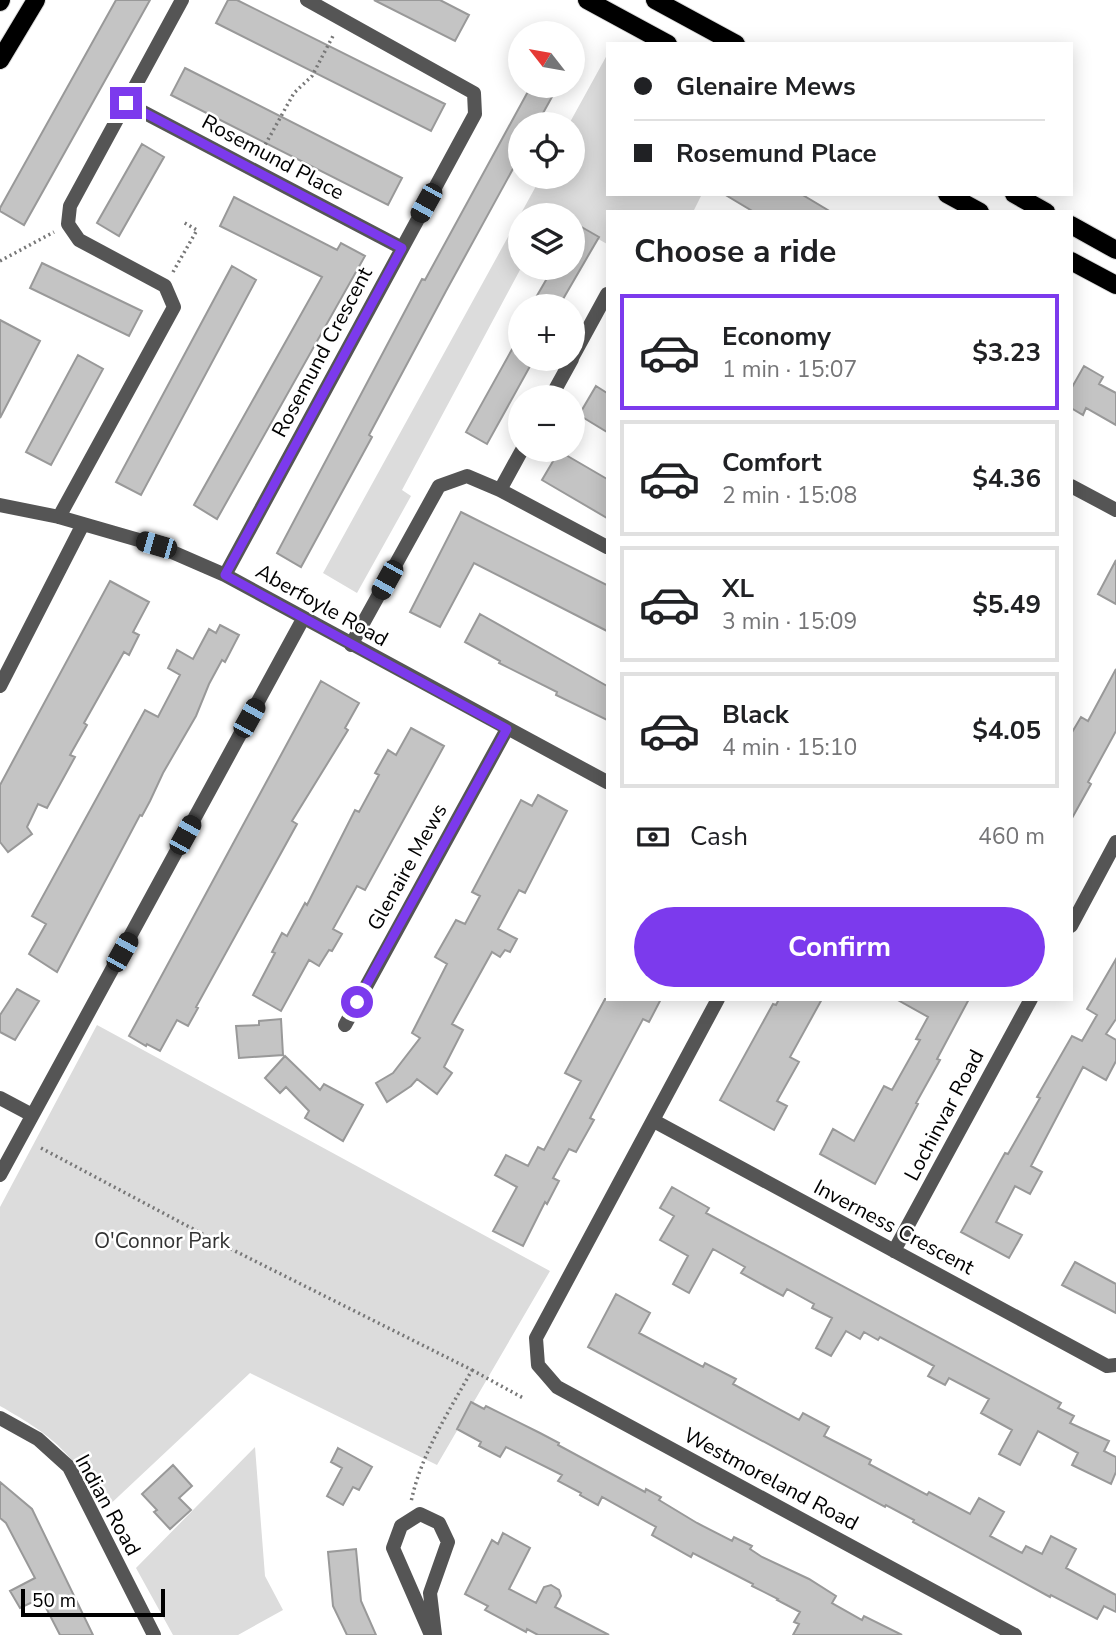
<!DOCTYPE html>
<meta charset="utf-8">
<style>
:root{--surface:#fff;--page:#f2f2f2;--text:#202124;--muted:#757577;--line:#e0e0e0;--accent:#7c3aed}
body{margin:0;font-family:"Nunito Sans",sans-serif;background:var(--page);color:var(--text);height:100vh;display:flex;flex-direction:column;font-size:26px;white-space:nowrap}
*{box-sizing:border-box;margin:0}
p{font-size:23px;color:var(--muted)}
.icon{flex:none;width:38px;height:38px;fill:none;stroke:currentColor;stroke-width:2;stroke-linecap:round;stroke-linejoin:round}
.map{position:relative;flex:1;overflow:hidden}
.panel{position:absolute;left:606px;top:210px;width:467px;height:791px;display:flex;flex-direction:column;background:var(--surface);border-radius:0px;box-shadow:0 4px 18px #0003}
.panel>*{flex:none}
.top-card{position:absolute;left:606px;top:42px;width:467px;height:154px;border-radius:0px;box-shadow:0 4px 18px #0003;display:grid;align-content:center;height:154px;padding:0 28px;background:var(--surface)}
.needle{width:46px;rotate:301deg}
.fabs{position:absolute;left:508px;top:21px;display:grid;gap:14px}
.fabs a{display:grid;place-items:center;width:77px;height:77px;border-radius:50%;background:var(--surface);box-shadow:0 4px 18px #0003;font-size:35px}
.scale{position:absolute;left:21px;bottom:18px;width:144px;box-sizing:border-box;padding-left:7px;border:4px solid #000;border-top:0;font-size:19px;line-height:24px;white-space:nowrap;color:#000;-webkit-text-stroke:5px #fff;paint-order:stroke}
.end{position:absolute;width:32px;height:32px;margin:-16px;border:9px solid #7c3aed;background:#fff;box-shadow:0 0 0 4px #fff}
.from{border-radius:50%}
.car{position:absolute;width:21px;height:42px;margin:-21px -10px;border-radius:9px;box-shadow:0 0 5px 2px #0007;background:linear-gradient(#222 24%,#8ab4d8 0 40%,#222 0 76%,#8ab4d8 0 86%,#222 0)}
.top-card b{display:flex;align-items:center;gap:24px;height:66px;font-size:26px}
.top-card b+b{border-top:2px solid var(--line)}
.top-card i{width:18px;height:18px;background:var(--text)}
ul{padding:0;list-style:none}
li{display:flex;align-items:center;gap:21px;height:116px;margin:0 14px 10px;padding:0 14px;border:4px solid var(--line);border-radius:0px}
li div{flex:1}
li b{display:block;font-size:26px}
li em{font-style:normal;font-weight:700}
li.current{border-color:var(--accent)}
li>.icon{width:63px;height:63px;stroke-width:1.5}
h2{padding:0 28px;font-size:32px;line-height:84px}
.pay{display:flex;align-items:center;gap:18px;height:77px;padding:0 28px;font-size:26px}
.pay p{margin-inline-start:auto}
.action{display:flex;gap:14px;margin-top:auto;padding:14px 28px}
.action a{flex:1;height:80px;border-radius:42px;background:var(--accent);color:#fff;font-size:28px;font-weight:700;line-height:80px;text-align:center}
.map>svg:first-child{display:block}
</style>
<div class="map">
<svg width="1116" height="1635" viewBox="0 0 1116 1635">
<rect width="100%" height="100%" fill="#fff"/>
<!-- green -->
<path fill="#dcdcdc" d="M 607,55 L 607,194 L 702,194 L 693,212 L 607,212 L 607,244 L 572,224 L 572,215 L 556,215 L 550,212 L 548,215 L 520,215 L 521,268 L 402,490 L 411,496 L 357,593 L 323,573 L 541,177 L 572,177 L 572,124 L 569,124 Z
M 97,1025 L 550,1271 L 437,1465 L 250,1373 L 104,1510 C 74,1454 55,1437 0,1406 L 0,1207 Z
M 255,1447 L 265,1576 L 283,1610 L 238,1635 L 173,1635 L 136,1568 Z"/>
<!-- building -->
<path fill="#c4c4c4" stroke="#999" stroke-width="2" d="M 116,0 L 150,0 L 24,225 L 0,211 L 0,208 Z
M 228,0 L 237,0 L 445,104 L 431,131 L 216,23 Z
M 374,0 L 440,0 L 469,15 L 455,41 Z
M 185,68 L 402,178 L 388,205 L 171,95 Z
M 531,86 L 558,86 L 537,124 L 520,124 L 520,156 L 446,291 L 369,435 L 372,437 L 301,567 L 277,553 L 422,279 L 425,280 Z
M 142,144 L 164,157 L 119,236 L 97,223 Z
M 724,194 L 801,194 L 831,212 L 754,212 Z
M 234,197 L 337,250 L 341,243 L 365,256 L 217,519 L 194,505 L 322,277 L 220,226 Z
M 578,225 L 599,237 L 559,306 L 531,306 L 553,268 L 572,268 L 572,234 Z
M 42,263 L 142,311 L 129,336 L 30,288 Z
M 232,266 L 256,280 L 141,495 L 116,482 Z
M 0,320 L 40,341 L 0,418 Z
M 520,335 L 520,359 L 534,359 L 487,444 L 466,432 Z
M 78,355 L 103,369 L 51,465 L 26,452 Z
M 1084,366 L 1103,377 L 1099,384 L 1116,393 L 1116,425 L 1086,408 L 1083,415 L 1071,408 L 1071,389 Z
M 596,386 L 607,393 L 607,432 L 579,415 Z
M 559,451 L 607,479 L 607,518 L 542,480 Z
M 461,512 L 607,585 L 607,631 L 474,563 L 440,627 L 410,612 Z
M 1116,560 L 1116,604 L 1098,594 Z
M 110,581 L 149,602 L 133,632 L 139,635 L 129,655 L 124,652 L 84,723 L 87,725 L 70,755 L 75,757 L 47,808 L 38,804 L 27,827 L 32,834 L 8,852 L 0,842 L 0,785 Z
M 480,614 L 607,686 L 607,720 L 556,695 L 557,692 L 499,663 L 500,661 L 465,642 Z
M 220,625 L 239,635 L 225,662 L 222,660 L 209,684 L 196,716 L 163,773 L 150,801 L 142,816 L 140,815 L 57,972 L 29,954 L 46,924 L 32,916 L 145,710 L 158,717 L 180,675 L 168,668 L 177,650 L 193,659 L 209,629 L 216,633 Z
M 1116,669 L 1116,731 L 1088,782 L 1091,784 L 1071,820 L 1071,734 L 1081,717 L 1088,721 Z
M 321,681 L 359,703 L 345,728 L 348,730 L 292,821 L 297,824 L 196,1007 L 198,1008 L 188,1026 L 177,1020 L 160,1051 L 147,1044 L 146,1046 L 129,1036 Z
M 411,728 L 444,746 L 365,890 L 357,886 L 333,929 L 342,934 L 332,951 L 329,950 L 319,966 L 309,960 L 281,1011 L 253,995 L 275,953 L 272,952 L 282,933 L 287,936 L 305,903 L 307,905 L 355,810 L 359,812 L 379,775 L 375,773 L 388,750 L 396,755 Z
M 538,795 L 567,811 L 525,893 L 519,890 L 498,929 L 517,939 L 510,952 L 505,950 L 500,957 L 492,952 L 452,1024 L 463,1030 L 444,1067 L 452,1073 L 437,1094 L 417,1079 L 411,1086 L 387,1102 L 376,1083 L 393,1073 L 420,1038 L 412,1033 L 447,964 L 435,957 L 456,920 L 465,924 L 480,896 L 472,892 L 521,800 L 532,806 Z
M 1116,959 L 1116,1019 L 1106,1034 L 1116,1040 L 1116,1061 L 1106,1080 L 1083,1067 L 1031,1166 L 1042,1172 L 1030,1194 L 1015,1186 L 996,1222 L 1022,1235 L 1009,1258 L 961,1232 L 1005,1153 L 1008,1154 L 1040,1098 L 1037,1097 L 1072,1036 L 1082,1041 L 1097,1015 L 1087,1009 Z
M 17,989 L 39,1001 L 15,1040 L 0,1032 L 0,1015 Z
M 605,999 L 661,999 L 649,1022 L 643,1019 L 590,1118 L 594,1120 L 576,1152 L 569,1149 L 553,1178 L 559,1181 L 547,1204 L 545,1202 L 523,1246 L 493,1231 L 517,1187 L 495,1175 L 506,1155 L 528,1166 L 538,1147 L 544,1150 L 581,1081 L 565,1073 Z
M 779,999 L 822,999 L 790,1057 L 799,1062 L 777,1101 L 787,1106 L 774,1130 L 720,1100 L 773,1004 L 776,1005 Z
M 896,999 L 969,999 L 937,1059 L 940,1060 L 916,1103 L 918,1104 L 875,1184 L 820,1154 L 833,1129 L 854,1141 L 884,1086 L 892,1090 L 920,1040 L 916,1039 L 928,1017 Z
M 281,1019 L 283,1055 L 239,1058 L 236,1026 L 259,1025 L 259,1021 Z
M 285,1056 L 320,1090 L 324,1084 L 363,1105 L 343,1141 L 305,1118 L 309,1111 L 286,1087 L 280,1093 L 265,1078 Z
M 672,1187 L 709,1208 L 706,1213 L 1061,1403 L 1058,1408 L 1074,1416 L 1070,1423 L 1109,1441 L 1104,1451 L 1116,1457 L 1116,1472 L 1111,1484 L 1072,1465 L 1078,1453 L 1038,1431 L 1020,1465 L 999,1454 L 1012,1430 L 981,1413 L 989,1399 L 949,1378 L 945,1385 L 928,1376 L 934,1366 L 880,1337 L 878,1340 L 864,1332 L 860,1339 L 846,1331 L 831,1356 L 816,1348 L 832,1318 L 812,1308 L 814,1304 L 787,1289 L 783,1296 L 741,1273 L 745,1267 L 713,1249 L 689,1293 L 673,1284 L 688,1256 L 660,1240 L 674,1216 L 660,1208 Z
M 1075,1262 L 1116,1284 L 1116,1313 L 1062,1285 Z
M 616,1294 L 650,1313 L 639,1333 L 703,1367 L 705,1363 L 736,1379 L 733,1384 L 799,1420 L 803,1413 L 829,1427 L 824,1436 L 871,1460 L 869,1464 L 927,1495 L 929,1492 L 970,1514 L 979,1498 L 1004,1512 L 990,1536 L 1022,1553 L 1026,1546 L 1042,1554 L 1051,1536 L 1076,1549 L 1066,1568 L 1116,1595 L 1116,1612 L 1104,1606 L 1097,1619 L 1051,1595 L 1050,1597 L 913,1522 L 914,1520 L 886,1505 L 885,1507 L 588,1347 Z
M 471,1402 L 484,1409 L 486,1406 L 540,1433 L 559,1443 L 558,1445 L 645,1492 L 646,1489 L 661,1497 L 659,1500 L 697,1523 L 732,1541 L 734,1537 L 752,1546 L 750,1549 L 762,1557 L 809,1579 L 836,1596 L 832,1603 L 862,1620 L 864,1616 L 902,1635 L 793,1635 L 799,1624 L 794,1622 L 800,1612 L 777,1600 L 778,1599 L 752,1586 L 753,1584 L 693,1553 L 691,1557 L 652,1535 L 656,1527 L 602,1497 L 598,1505 L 580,1495 L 581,1493 L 558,1481 L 562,1475 L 506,1447 L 500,1457 L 479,1446 L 481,1442 L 457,1429 Z
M 338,1448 L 372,1467 L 359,1490 L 353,1487 L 343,1505 L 327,1496 L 342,1468 L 331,1462 Z
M 173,1465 L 192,1486 L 179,1498 L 191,1510 L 170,1529 L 154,1512 L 157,1510 L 142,1494 Z
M 0,1482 L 32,1509 L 93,1635 L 60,1635 L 41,1598 L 20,1608 L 10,1591 L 35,1578 L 6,1523 L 0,1518 Z
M 503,1533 L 530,1548 L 509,1589 L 536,1603 L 544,1587 L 551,1585 L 559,1590 L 561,1596 L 555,1607 L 609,1635 L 538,1635 L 527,1629 L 526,1632 L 485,1610 L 488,1606 L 465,1594 L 492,1540 L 498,1544 Z
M 356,1549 L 361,1601 L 376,1635 L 347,1635 L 333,1606 L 328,1552 Z"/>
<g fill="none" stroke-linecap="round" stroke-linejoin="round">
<!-- primary casing -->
<g stroke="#dbdbdb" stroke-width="20">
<path id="primary" d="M 587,0 L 668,44
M 655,0 L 736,44
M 0,2 L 1,0
M 0,60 L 36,0
M 947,194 L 980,212
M 1014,194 L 1046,212
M 1071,225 L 1116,250
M 1071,261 L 1116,285"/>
</g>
<!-- path -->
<path stroke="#777" stroke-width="3.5" stroke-dasharray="2 3.5" stroke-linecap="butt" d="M 260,154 L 294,93 L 312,76 L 334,34
M 0,261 L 54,232
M 173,272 L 197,230 L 183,222
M 41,1148 L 225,1246 L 472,1370 C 448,1413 421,1454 411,1502
M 472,1370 L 525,1399"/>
<!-- street -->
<path stroke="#555" stroke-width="14" d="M 126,103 L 402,248
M 572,358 L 607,294
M 551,397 L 572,359
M 1071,486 L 1116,510
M 500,490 L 522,450
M 0,505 L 59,517 L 156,545 L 225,575 L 607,782
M 59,517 L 174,307 L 165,286 L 79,240 L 68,224 L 70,206 L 182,0
M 225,575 L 475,114 L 474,93 L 307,0
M 351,645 L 439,486 L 467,476 L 500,490 L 607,547
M 0,686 L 83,524
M 1071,926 L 1116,842
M 718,999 L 536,1338 L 538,1365 L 557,1387 L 1015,1635
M 345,1025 L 507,729
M 0,1098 L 32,1115
M 654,1121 L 1107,1366 L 1116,1365
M 0,1175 L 303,619
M 894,1251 L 1031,999
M 0,1418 L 38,1439 L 69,1467 L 154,1635
M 431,1635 L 393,1548 L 401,1526 L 420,1514 L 439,1523 L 448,1542 L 430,1593 L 435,1635"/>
<!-- primary -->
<use href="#primary" stroke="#000" stroke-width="18"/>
</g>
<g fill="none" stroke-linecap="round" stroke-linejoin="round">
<!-- route -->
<path stroke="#7c3aed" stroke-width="9" d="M 126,103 L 402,248 L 225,575 L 507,729 L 357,1002"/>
</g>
<g text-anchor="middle" stroke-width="5" stroke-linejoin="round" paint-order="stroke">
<!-- street labels -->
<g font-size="21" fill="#000" stroke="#fff">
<text transform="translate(273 157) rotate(28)" y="7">Rosemund Place</text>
<text transform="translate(322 352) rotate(-62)" y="7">Rosemund Crescent</text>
<text transform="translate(322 605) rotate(29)" y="7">Aberfoyle Road</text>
<text transform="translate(407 867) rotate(-61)" y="7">Glenaire Mews</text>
<text transform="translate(944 1115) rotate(-62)" y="7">Lochinvar Road</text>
<text transform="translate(894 1227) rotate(28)" y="7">Inverness Crescent</text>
<text transform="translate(771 1479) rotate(28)" y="7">Westmoreland Road</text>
<text transform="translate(108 1505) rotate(61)" y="7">Indian Road</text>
</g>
<!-- park labels -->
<g font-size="21" fill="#333" stroke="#fff">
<text x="162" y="1248">O'Connor Park</text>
</g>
</g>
</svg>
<div class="fabs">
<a><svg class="needle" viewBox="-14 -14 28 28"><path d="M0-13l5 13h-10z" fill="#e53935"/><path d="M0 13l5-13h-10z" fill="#757577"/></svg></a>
<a><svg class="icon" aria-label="locate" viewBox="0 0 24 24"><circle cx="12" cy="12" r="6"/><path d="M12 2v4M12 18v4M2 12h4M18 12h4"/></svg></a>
<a><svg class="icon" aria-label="layers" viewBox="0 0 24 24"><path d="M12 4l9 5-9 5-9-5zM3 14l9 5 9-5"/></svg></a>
<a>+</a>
<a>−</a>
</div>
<div class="scale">50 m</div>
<i class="end from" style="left:357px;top:1002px"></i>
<i class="end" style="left:126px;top:103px"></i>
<i class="car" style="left:426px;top:203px;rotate:209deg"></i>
<i class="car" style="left:156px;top:545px;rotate:286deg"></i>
<i class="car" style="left:387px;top:580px;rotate:209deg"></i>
<i class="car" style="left:249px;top:718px;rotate:29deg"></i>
<i class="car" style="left:185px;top:835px;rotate:29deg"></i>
<i class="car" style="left:122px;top:952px;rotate:29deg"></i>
<div class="top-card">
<b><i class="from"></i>Glenaire Mews</b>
<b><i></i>Rosemund Place</b>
</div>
<section class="panel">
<h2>Choose a ride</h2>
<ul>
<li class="current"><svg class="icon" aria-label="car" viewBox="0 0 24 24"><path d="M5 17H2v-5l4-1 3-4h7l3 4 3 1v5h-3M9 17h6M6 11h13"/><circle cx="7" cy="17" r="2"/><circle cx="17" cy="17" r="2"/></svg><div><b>Economy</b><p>1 min · 15:07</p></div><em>$3.23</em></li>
<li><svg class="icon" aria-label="car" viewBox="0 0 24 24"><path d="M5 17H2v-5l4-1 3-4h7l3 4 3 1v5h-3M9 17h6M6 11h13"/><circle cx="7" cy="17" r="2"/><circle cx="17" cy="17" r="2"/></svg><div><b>Comfort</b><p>2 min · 15:08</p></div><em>$4.36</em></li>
<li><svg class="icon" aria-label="car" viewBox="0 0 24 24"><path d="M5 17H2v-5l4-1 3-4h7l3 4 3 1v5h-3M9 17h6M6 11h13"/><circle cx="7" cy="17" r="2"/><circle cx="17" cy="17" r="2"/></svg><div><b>XL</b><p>3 min · 15:09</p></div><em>$5.49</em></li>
<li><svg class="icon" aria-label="car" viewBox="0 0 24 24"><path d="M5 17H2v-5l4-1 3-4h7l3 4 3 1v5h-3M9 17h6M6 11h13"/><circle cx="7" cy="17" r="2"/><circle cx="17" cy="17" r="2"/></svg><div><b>Black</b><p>4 min · 15:10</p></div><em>$4.05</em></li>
</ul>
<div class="pay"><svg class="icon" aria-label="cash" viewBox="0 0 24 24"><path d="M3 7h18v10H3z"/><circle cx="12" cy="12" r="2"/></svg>Cash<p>460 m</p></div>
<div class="action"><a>Confirm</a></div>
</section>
</div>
